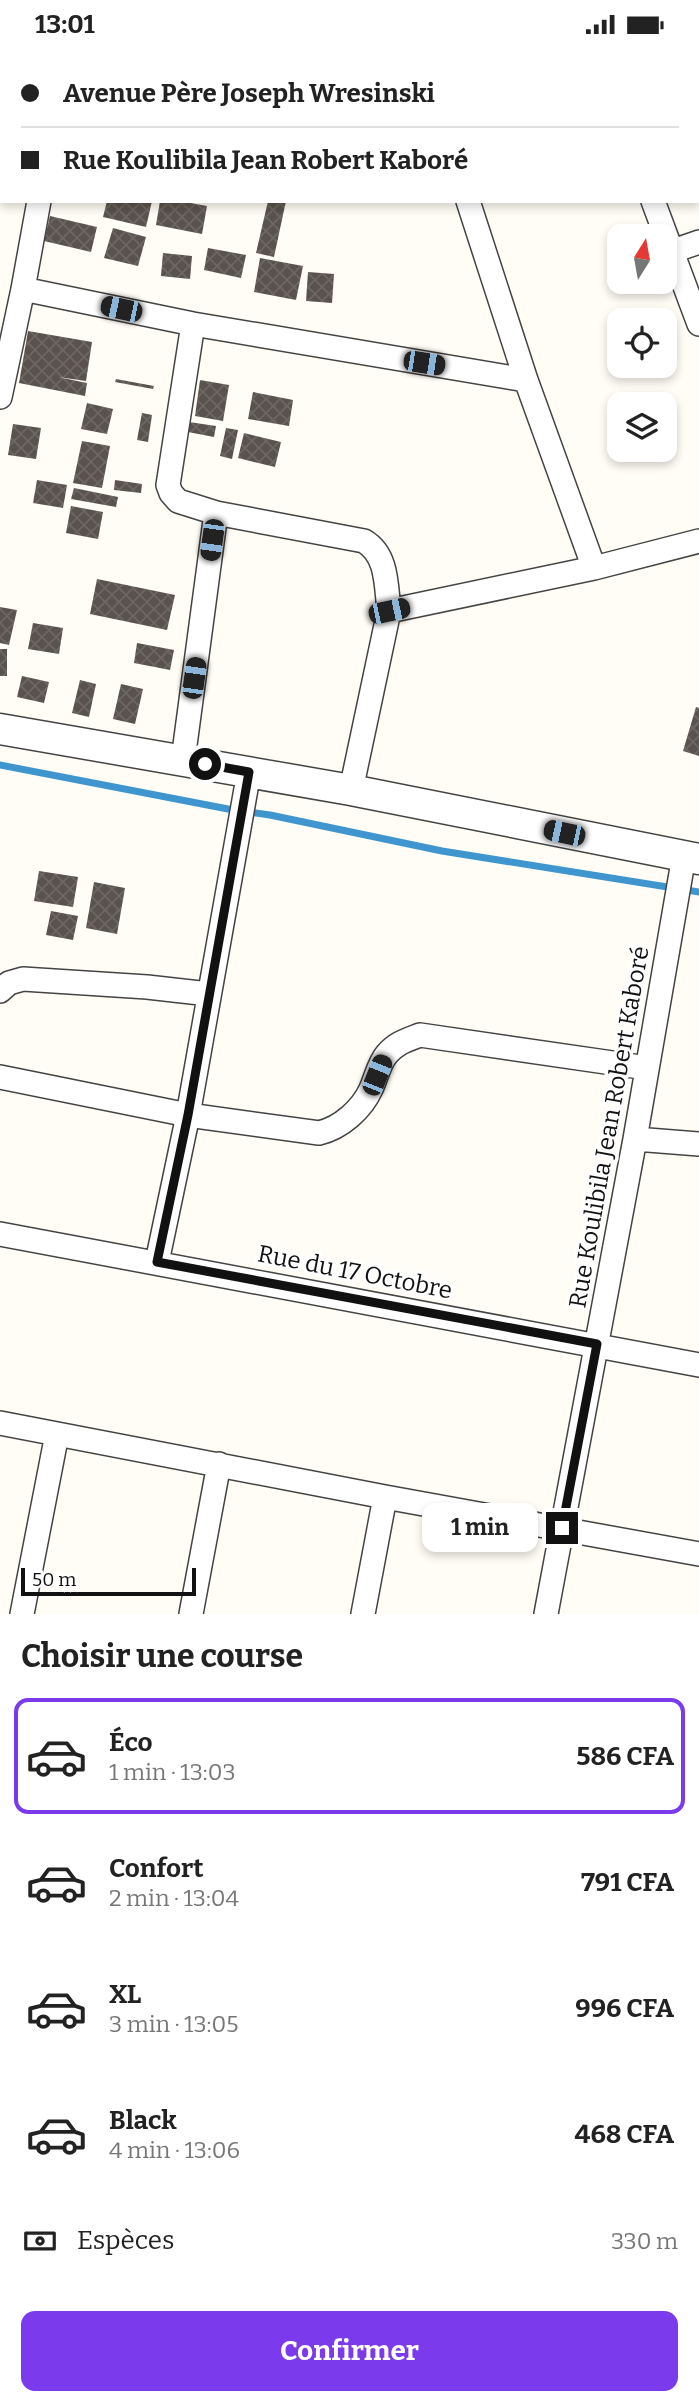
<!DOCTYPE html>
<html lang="fr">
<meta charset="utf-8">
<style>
:root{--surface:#fff;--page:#f2f2f2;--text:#222;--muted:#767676;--line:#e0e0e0;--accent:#7c3aed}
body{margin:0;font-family:Bitter,serif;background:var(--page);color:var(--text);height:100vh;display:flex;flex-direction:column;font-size:26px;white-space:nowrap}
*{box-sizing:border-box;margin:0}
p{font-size:23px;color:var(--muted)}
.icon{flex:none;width:38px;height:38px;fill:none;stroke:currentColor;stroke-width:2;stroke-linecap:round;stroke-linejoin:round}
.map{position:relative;height:1565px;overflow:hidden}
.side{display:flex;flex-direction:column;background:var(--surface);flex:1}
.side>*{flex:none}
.banner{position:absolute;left:0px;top:0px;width:700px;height:154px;box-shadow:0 4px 10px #0003;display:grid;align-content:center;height:154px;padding:0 21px;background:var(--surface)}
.needle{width:46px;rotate:11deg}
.controls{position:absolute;left:607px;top:175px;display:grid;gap:14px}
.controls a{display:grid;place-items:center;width:70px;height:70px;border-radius:14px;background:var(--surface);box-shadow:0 4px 10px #0003;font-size:35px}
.scale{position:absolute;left:21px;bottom:18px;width:175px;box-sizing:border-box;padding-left:7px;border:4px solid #111;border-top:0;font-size:19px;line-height:24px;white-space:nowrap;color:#111;-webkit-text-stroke:5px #fff;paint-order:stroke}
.end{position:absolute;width:32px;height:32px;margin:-16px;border:9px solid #111;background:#fff;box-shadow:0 0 0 4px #fff}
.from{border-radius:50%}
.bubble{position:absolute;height:49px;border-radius:14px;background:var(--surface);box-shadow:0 4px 10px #0003;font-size:23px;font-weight:700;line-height:49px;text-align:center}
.car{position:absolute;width:21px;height:42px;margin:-21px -10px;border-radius:9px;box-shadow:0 0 5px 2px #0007;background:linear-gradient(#222 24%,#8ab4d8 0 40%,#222 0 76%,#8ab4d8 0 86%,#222 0)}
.banner b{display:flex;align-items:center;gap:24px;height:66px;font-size:26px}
.banner b+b{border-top:2px solid var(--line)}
.banner i{width:18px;height:18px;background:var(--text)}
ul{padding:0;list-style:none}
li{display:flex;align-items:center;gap:21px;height:116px;margin:0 14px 10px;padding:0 7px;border:4px solid transparent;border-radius:14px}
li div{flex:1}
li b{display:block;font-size:26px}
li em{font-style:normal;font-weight:700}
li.on{border-color:var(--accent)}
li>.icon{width:63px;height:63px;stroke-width:1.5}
h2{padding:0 21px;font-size:32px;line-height:84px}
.pay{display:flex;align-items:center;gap:18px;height:77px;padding:0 21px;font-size:26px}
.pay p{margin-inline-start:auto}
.action{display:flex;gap:14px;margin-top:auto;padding:14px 21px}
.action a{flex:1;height:80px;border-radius:14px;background:var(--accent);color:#fff;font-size:28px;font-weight:700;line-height:80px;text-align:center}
.status{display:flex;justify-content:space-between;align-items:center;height:49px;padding:0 35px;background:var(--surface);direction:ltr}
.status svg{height:19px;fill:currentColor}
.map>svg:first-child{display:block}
</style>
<div class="status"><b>13:01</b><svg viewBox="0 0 49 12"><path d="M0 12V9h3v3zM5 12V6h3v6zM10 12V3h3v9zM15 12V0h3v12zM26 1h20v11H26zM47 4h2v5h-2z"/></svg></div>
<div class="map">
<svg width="699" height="1565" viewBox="0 0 699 1565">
<defs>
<pattern id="building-cross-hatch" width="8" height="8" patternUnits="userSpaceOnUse" patternTransform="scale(1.75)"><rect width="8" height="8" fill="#5a524d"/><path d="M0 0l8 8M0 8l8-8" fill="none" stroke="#6d6662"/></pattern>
</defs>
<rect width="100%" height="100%" fill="#fffdf5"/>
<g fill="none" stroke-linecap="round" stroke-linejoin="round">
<!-- stream -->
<path stroke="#3f96cf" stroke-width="7" d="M 0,716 L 228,760 L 270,766 L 442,802 L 699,843"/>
</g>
<!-- building -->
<path fill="url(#building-cross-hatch)" d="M 107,152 L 152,152 L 146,178 L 103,168 Z
M 160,152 L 179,152 L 207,157 L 202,185 L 156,176 Z
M 268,152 L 286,152 L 274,208 L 256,204 Z
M 50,167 L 97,178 L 91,203 L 44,192 Z
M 113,179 L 146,188 L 138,217 L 104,209 Z
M 208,199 L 246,206 L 241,229 L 204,221 Z
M 163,204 L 192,207 L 190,230 L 161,227 Z
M 260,209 L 303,217 L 296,251 L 254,243 Z
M 308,223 L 334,225 L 332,254 L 306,252 Z
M 28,282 L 92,293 L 86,332 L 58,328 L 87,334 L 85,347 L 19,334 Z
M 116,330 L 154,337 L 153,340 L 115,333 Z
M 200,331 L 229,336 L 223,372 L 195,367 Z
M 253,343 L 293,351 L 289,377 L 248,370 Z
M 87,354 L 113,360 L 107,385 L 81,380 Z
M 142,364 L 152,366 L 148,393 L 137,391 Z
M 189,373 L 216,377 L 214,388 L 188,383 Z
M 13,375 L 41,379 L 36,410 L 8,406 Z
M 226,379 L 238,381 L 232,410 L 220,407 Z
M 244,384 L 281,393 L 275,418 L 238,409 Z
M 82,392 L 110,397 L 102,439 L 73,434 Z
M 37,431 L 67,436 L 63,459 L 33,454 Z
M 115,431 L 142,435 L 141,444 L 114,441 Z
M 74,439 L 118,448 L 116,458 L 71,450 Z
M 71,457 L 103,463 L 98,490 L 66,484 Z
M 97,530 L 175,546 L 167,581 L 90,565 Z
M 0,558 L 17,561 L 9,596 L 0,594 Z
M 33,574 L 63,579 L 59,605 L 28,600 Z
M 137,594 L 174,601 L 170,621 L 134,614 Z
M 0,600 L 7,600 L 7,627 L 0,627 Z
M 22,627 L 49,633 L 44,654 L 17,648 Z
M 80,631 L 96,635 L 89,668 L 72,664 Z
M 121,635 L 143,640 L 135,675 L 113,670 Z
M 696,658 L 699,659 L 699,707 L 683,702 Z
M 39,822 L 78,828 L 73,858 L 34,852 Z
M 94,833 L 125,839 L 117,885 L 86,879 Z
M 51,862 L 78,867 L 73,891 L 46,886 Z"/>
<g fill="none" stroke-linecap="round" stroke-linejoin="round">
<!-- minor casing -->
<g stroke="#444" stroke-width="26">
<path id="minor" d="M 611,0 L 611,2
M 66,2 L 66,0
M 468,152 L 526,331 L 594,519
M 653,152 L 699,275
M 673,202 L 699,193
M 23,240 L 193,275 L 526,331
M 193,275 L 168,436 L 171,444 L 178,452 L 216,464 L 364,492 C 388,506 386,537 389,562 L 594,519 L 699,492
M 0,348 L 23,240 L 39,152
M 183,711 L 216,464
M 351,741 L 389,562
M 0,942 L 9,934 L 23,930 L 147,938 L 209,945
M 0,1028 L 188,1066 L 319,1084 C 341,1079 362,1060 371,1040 C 376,1029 379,1014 387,1005 C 396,994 407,991 420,986 L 647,1019
M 635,1090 L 699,1095
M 0,1185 L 699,1316
M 157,1213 L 188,1066 L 249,723
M 0,1374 L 385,1448 L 699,1505
M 22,1565 L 57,1385
M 191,1565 L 219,1415
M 363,1565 L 385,1448
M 546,1565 L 635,1090 L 684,807"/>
</g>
<!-- tertiary casing -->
<g stroke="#444" stroke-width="33">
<path id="tertiary" d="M 0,680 L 351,741 L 699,810"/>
</g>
<!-- minor -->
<use href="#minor" stroke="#fff" stroke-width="23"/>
<!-- tertiary -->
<use href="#tertiary" stroke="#fff" stroke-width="30"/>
</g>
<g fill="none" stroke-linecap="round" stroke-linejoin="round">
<!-- route -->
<path stroke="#111" stroke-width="9" d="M 205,715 L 249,723 L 188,1066 L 157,1213 L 597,1295 L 562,1479"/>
</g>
<g text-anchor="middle" stroke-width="7" stroke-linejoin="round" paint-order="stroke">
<!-- street labels -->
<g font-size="24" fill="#111" stroke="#fff">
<text transform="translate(609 1078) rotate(-80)" y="8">Rue Koulibila Jean Robert Kaboré</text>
<text transform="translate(355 1223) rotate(11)" y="8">Rue du 17 Octobre</text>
</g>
</g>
</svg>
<div class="controls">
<a><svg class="needle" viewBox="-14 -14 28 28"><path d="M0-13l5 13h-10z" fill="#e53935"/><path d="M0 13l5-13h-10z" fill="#767676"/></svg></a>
<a><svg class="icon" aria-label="locate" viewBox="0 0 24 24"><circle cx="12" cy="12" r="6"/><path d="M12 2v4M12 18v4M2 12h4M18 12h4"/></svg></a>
<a><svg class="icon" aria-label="layers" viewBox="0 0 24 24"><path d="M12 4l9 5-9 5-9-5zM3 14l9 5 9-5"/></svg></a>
</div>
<div class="scale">50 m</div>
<i class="end from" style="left:205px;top:715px"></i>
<i class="end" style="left:562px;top:1479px"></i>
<div class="bubble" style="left:422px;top:1454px;width:116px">1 min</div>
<i class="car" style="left:121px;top:260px;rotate:282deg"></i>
<i class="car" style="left:424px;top:314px;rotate:99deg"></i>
<i class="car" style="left:212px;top:491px;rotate:188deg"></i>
<i class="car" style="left:389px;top:562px;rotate:78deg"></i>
<i class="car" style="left:194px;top:629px;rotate:8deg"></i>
<i class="car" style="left:564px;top:784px;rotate:282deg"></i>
<i class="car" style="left:377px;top:1026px;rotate:22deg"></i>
<div class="banner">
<b><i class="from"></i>Avenue Père Joseph Wresinski</b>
<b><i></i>Rue Koulibila Jean Robert Kaboré</b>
</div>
</div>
<section class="side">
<h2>Choisir une course</h2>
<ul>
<li class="on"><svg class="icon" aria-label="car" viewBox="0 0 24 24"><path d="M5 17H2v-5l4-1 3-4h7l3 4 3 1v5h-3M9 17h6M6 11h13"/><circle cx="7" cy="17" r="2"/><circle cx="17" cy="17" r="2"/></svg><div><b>Éco</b><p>1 min · 13:03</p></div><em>586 CFA</em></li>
<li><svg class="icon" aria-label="car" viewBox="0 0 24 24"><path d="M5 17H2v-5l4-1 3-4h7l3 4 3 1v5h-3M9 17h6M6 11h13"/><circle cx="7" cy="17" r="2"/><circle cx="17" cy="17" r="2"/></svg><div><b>Confort</b><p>2 min · 13:04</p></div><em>791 CFA</em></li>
<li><svg class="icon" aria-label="car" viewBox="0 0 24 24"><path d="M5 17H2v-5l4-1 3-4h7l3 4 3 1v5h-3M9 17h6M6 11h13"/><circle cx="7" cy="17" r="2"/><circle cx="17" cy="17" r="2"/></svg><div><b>XL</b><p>3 min · 13:05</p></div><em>996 CFA</em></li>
<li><svg class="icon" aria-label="car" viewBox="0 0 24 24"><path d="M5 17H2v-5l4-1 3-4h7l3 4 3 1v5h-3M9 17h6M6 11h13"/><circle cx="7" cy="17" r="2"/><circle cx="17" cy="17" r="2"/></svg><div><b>Black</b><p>4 min · 13:06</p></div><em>468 CFA</em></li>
</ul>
<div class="pay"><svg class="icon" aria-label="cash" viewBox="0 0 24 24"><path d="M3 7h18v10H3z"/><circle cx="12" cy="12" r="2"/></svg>Espèces<p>330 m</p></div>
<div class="action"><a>Confirmer</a></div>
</section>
